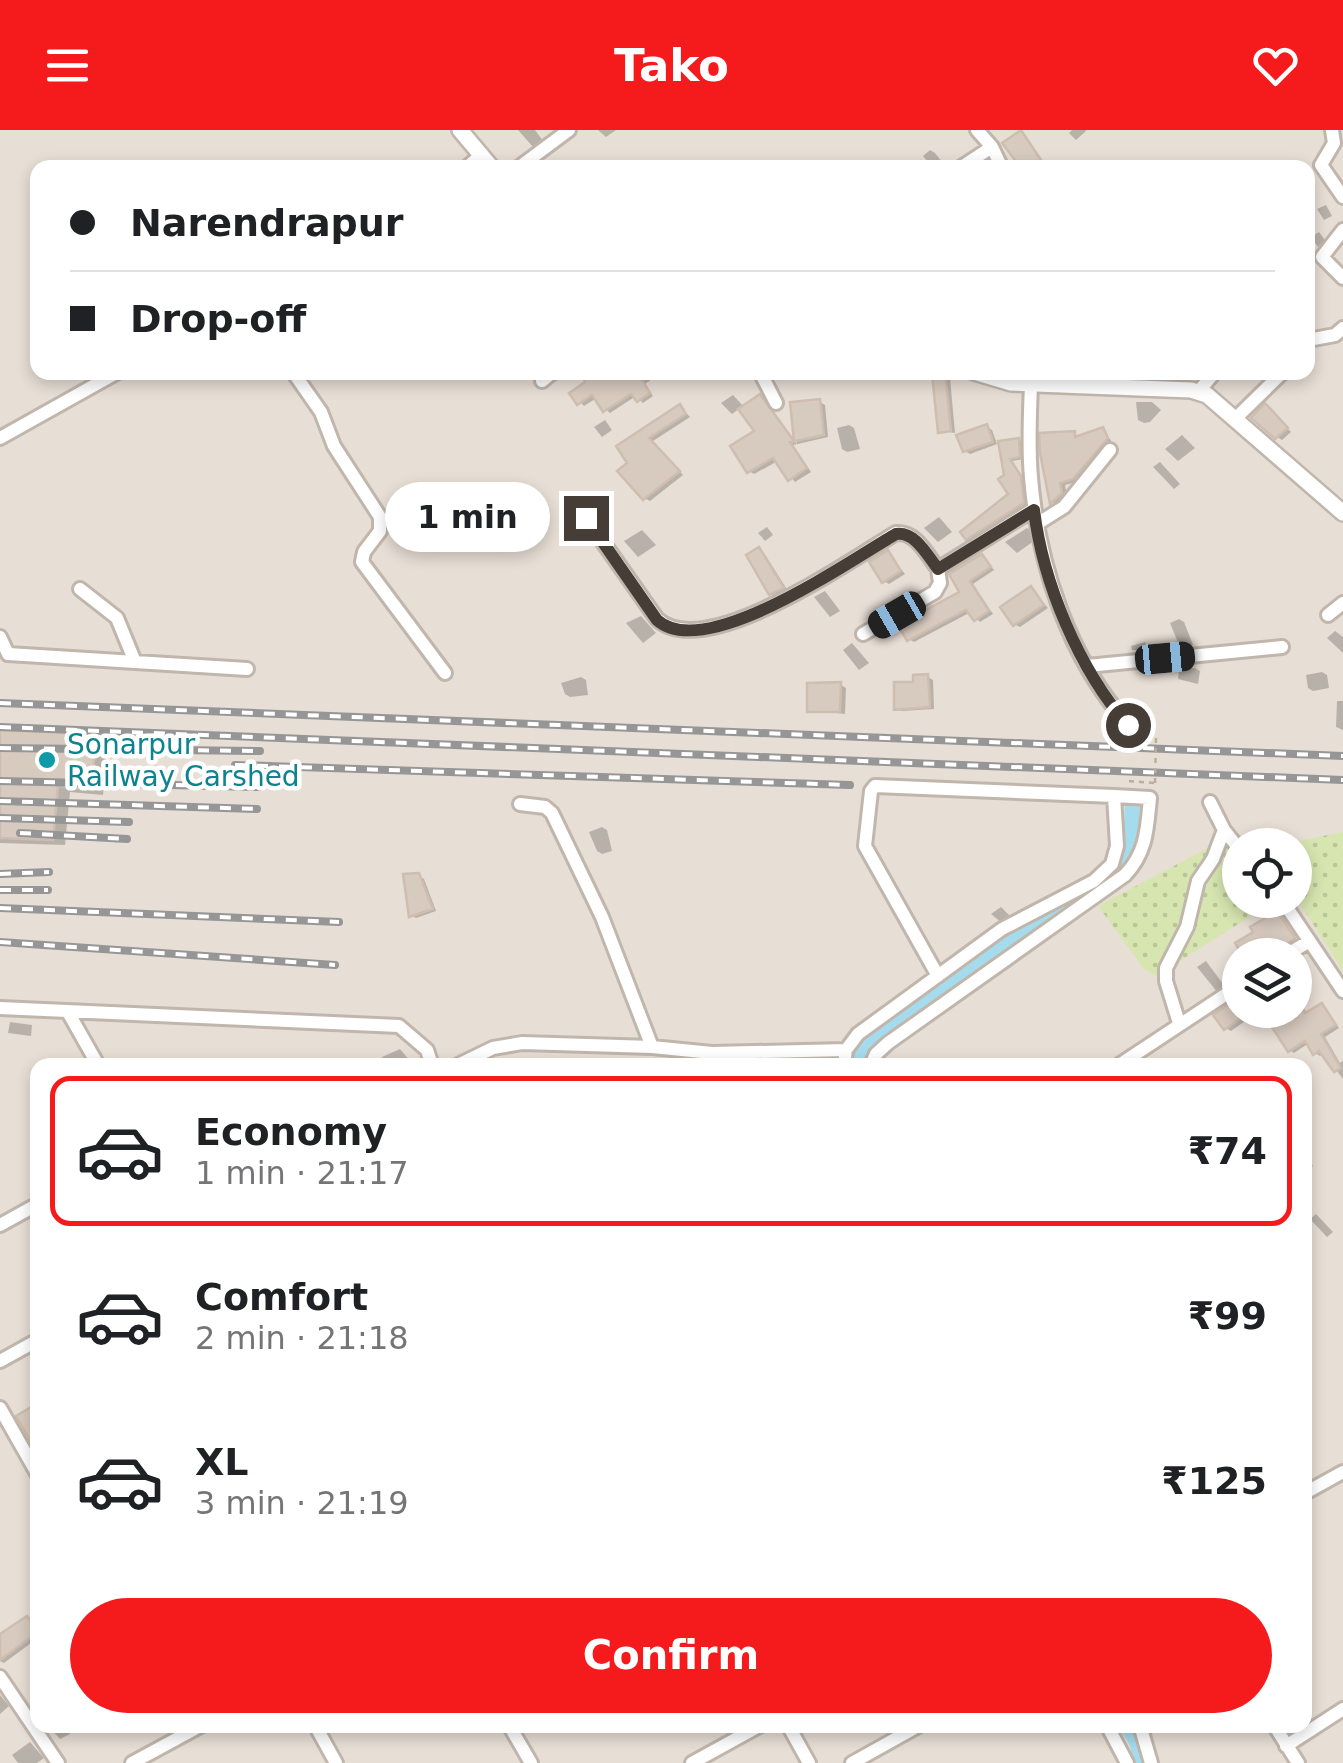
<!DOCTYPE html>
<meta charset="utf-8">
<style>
:root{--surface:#fff;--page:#f2f2f2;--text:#202124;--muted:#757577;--line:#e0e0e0;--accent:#f51b1d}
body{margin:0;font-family:"DejaVu Sans",sans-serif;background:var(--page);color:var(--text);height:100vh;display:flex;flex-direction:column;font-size:38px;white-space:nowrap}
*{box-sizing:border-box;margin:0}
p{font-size:32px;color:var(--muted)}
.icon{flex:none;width:55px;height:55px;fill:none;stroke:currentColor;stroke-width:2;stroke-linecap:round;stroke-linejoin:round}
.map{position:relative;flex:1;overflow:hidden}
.side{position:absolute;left:30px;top:928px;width:1282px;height:675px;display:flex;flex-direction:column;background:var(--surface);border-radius:20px;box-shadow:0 5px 15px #0003}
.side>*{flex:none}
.hud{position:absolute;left:30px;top:30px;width:1285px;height:220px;border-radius:20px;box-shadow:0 5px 15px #0003;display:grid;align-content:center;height:220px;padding:0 40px;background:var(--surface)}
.controls{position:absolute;left:1222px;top:698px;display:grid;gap:20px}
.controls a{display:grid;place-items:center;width:90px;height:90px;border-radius:50%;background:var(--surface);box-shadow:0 5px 15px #0003;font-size:50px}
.end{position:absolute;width:45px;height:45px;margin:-22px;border:12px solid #453d36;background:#fff;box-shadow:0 0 0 5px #fff}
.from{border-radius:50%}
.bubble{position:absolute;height:70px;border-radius:35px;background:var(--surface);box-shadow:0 5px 15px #0003;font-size:32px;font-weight:700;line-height:70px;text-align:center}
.car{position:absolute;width:30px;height:60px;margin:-30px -15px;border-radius:12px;box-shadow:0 0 8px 2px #0007;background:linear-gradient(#222 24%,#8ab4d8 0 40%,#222 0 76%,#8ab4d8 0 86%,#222 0)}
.hud b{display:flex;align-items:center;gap:35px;height:95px;font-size:38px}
.hud b+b{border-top:2px solid var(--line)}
.hud i{width:25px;height:25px;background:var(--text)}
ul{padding:18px 0 0;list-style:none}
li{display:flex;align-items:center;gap:30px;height:150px;margin:0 20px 15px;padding:0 20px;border:5px solid transparent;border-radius:20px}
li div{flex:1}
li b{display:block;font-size:38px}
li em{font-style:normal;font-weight:700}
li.active{border-color:var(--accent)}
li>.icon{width:90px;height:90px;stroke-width:1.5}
.primary-button{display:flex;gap:20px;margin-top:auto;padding:20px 40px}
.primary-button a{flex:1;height:115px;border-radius:60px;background:var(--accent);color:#fff;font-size:40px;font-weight:700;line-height:115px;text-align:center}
header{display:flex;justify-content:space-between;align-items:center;height:130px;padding:0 40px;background:var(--accent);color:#fff;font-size:45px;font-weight:700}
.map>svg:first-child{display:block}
</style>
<header><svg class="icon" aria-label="menu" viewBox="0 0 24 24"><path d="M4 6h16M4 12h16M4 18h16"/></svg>Tako<svg class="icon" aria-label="heart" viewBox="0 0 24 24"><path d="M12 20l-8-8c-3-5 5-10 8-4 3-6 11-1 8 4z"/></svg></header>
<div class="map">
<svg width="1343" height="1633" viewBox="0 0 1343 1633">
<defs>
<pattern id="park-dots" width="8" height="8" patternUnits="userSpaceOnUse" patternTransform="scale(2.5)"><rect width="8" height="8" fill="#d7e6b0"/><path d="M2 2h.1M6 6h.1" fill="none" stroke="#bac698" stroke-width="1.8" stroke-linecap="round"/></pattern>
</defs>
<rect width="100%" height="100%" fill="#f3ede6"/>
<!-- residential -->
<path fill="#e7ded5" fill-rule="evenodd" d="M 0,0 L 1343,0 L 1343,1633 L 0,1633 ZM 38,38 L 1308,38 L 1308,242 L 38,242 ZM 1240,715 L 1295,715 L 1295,770 L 1240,770 ZM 1240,825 L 1295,825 L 1295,880 L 1240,880 ZM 38,935 L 1305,935 L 1305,1595 L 38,1595 Z"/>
<!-- park -->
<path fill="url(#park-dots)" d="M 1343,702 L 1343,841 L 1295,766 L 1295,715 L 1279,715 Z
M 1221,711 L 1240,730 L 1240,770 L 1273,772 L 1156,846 L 1144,839 L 1098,776 Z"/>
<!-- shadow -->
<path fill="#0003" d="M 518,0 L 535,0 L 544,12 L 534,18 Z
M 598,0 L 616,0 L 606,7 Z
M 1072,0 L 1086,0 L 1086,1 L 1076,10 L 1069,3 Z
M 1021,3 L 1026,6 L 1048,38 L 1023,38 Z
M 930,20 L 935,23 L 947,38 L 933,38 L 923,26 Z
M 1326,75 L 1332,86 L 1324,90 L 1317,79 Z
M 1319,102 L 1325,110 L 1318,117 L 1311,107 Z
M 629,242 L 662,242 L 645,254 L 653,266 L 643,273 L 636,266 L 610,283 L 595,269 L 584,276 L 572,263 Z
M 1151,242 L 1182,242 L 1185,250 L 1161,251 Z
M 944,245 L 950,248 L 955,303 L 941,301 Z
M 733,265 L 745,278 L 760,267 L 765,270 L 797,314 L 793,275 L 820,272 L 825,275 L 828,307 L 793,315 L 811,342 L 795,352 L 778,331 L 754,344 L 749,341 L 758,302 L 740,278 L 732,284 L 721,273 Z
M 1136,272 L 1152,272 L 1161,280 L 1150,292 L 1144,293 L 1138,290 Z
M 1266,276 L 1291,302 L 1282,310 L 1277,307 Z
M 680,277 L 690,287 L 653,311 L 683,345 L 650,371 L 644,368 L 630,333 L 619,316 Z
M 605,290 L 612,300 L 602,307 L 594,297 Z
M 849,295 L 854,298 L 860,319 L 847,322 L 842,319 L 837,298 Z
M 987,297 L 992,300 L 997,314 L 1019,310 L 1024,313 L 1024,329 L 1012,331 L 1025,351 L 1028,376 L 973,410 L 968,408 L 1012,365 L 1000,313 L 970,324 L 965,321 Z
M 1103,300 L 1112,312 L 1079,351 L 1065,355 L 1067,366 L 1057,375 L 1053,372 L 1042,306 L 1074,304 L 1081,308 Z
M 1182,305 L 1195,318 L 1178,331 L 1165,319 Z
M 1160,332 L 1180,354 L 1174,359 L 1153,337 Z
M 939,387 L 952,402 L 938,412 L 924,398 Z
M 767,397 L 773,405 L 765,411 L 758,403 Z
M 1027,398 L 1032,401 L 1034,411 L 1017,423 L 1005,412 Z
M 642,400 L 656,415 L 638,427 L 624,411 Z
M 759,420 L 764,423 L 788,461 L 776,467 L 771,464 Z
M 888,423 L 905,444 L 889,454 L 884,451 Z
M 982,426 L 994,440 L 973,454 L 993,484 L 980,492 L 971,482 L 914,512 L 909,509 L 963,463 Z
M 1031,459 L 1048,478 L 1020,497 L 1014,494 Z
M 825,461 L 840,481 L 830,487 L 814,467 Z
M 641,486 L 656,503 L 643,513 L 626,493 Z
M 1179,489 L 1184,492 L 1193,515 L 1184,518 L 1179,515 L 1170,493 Z
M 1335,501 L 1343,507 L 1343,523 L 1327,508 Z
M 1145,512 L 1148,520 L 1132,520 L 1131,516 Z
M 852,513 L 869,533 L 859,540 L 843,520 Z
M 1195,538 L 1200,541 L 1198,554 L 1178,549 L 1179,540 Z
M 1322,542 L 1327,545 L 1329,558 L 1313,561 L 1308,558 L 1306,545 Z
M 581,547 L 586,550 L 588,565 L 570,567 L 565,564 L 561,553 Z
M 928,547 L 933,550 L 934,579 L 902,581 L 897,579 L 916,554 Z
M 841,555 L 846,558 L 845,584 L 809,580 Z
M 1337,571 L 1343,571 L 1343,600 L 1336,597 Z
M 0,603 L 95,607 L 107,614 L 103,665 L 70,662 L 65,715 L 0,713 Z
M 602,697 L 607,700 L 612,721 L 602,724 L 597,721 L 589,702 Z
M 418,745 L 424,749 L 436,781 L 416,788 L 412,786 Z
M 1001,777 L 1012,788 L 1002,793 L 991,784 Z
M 1277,784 L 1295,805 L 1275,821 L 1273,818 L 1261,825 L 1245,825 Z
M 1206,831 L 1226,858 L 1218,863 L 1197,837 Z
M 1295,847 L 1303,861 L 1296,865 L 1308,885 L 1322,876 L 1339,898 L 1325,907 L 1340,933 L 1343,931 L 1343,949 L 1324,924 L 1320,926 L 1315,923 L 1309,913 L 1294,923 L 1289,920 L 1267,885 L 1257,891 L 1251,887 L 1231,901 L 1226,898 L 1240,868 L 1240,880 L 1295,880 Z
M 10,892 L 32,895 L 31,906 L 8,903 Z
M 400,919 L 411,932 L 386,935 L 382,927 Z
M 1305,1026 L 1313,1036 L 1305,1042 Z
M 1316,1084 L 1333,1102 L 1327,1107 L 1310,1089 Z
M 27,1489 L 38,1500 L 38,1508 L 4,1533 L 0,1531 L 0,1505 Z
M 0,1565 L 9,1576 L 0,1584 Z
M 47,1595 L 64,1595 L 70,1604 L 60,1609 Z
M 30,1612 L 44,1628 L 37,1633 L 18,1633 L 12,1625 Z"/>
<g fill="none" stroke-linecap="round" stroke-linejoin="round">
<!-- canal -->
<path stroke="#a4dcee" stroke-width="15" d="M 855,935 L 861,923 L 876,910 L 1003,816 L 1114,744 L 1130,717 L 1133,667
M 1127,1595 L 1137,1613 L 1141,1633"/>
</g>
<!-- building -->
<path fill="#d7cabf" stroke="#cfbeaf" stroke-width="2.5" d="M 1021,0 L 1042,32 L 1033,38 L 1021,38 L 1002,13 Z
M 581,242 L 653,242 L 642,250 L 650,263 L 637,272 L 631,264 L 603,282 L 592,265 L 577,275 L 569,263 L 585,252 Z
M 945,242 L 951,301 L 938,303 L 932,244 Z
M 760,264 L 794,311 L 790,272 L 820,269 L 824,305 L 790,312 L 807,338 L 788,351 L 773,328 L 747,343 L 730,316 L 754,301 L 738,279 Z
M 1265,273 L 1288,298 L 1275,309 L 1251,288 Z
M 680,274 L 686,284 L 649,308 L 680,341 L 643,370 L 617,341 L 627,333 L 616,316 Z
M 987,294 L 993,312 L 963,322 L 956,305 Z
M 1103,297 L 1108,308 L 1073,349 L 1060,353 L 1062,363 L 1050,374 L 1040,323 L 1039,303 L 1075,301 L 1075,307 Z
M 1019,308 L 1020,327 L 1010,329 L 1021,346 L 1024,373 L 966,410 L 960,402 L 1008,364 L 998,349 L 1004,345 L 998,311 Z
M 759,417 L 784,458 L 769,465 L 746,425 Z
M 888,420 L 901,441 L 882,453 L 869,432 Z
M 982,424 L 991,437 L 970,451 L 989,481 L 974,491 L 966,480 L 907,511 L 898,495 L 959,462 L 949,444 Z
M 1031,456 L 1044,475 L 1013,496 L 1000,477 Z
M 928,544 L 930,577 L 894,580 L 894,552 L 913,552 L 913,545 Z
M 841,552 L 840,582 L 807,582 L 807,553 Z
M 0,600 L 96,604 L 92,660 L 58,656 L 53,710 L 0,708 Z
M 419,743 L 433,779 L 409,787 L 403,744 Z
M 1277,781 L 1295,808 L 1274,825 L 1268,816 L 1252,825 L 1242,825 L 1235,813 L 1253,802 L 1250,797 Z
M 1295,866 L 1305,883 L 1322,873 L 1336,895 L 1321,904 L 1341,938 L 1334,942 L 1319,921 L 1313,925 L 1305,911 L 1288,922 L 1261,880 L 1295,880 Z
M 1240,867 L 1240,880 L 1253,880 L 1224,900 L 1213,885 Z
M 33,1276 L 38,1284 L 38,1324 L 16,1286 Z
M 27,1486 L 38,1502 L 0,1530 L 0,1504 Z"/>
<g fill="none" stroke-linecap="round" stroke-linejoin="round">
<!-- minor casing -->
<g stroke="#c1b6ac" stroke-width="18">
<path id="minor" d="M 977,0 L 992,17 L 1002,38
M 1332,0 L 1334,13 L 1321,35 L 1343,67
M 466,38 L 480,26
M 518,38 L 569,0
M 960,38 L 992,17
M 1343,100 L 1322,127 L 1343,148
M 1308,210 L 1335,205 L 1343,198
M 293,242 L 321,282 L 334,316 L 380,387 L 380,401 L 364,422 L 362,432 L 445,543
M 760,242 L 776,273
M 542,251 L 553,242
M 1031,253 C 1030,284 1028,316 1031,347 C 1038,434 1069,530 1129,595
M 1198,262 L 1215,242
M 1236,288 L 1283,242
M 0,308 L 118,242
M 586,388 L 657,489 C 705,533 849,431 896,403 C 916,401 927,425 938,439 L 1034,379
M 1037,394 L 1064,377 L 1110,320
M 80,459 L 117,488 L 135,532
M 1328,485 L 1343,473
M 863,504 L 935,462 L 940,453 L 938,439
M 0,507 L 8,524 L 247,539
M 1087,536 L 1282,517
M 1210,672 L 1224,700 L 1240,720
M 520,674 L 545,677 L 552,683 L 602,787 L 652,917
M 1282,770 L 1343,861
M 1286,825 L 1308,812
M 0,878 L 399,896 L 427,920 L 432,935
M 68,882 L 98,935
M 1179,893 L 1166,851 L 1166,838 L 1187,797 L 1198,751 L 1213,729 L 1224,700
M 458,935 L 493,918 L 522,913 L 652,917 L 712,923 L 846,920
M 844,935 L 846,920 L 858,904 L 1002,799 L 1094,751 L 1112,734 L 1117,716 L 1114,666 L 875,656 L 871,661 L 865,716 L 938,846
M 871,935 L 876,924 L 888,913 L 1125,745 C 1147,722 1147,698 1150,668 L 1114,666
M 1119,935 L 1240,855
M 0,1095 L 38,1074
M 0,1231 L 38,1210
M 0,1278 L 38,1345
M 1305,1363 L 1343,1342
M 0,1547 L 58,1633
M 315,1595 L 336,1633
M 509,1595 L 531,1633
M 788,1595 L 809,1633
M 1107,1595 L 1127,1633
M 1140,1595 L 1151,1633
M 1274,1595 L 1298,1633
M 1286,1616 L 1343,1579
M 132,1633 L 202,1595
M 692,1633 L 761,1595
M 852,1633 L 920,1595"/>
</g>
<!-- tertiary casing -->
<g stroke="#c1b6ac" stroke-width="20">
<path id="tertiary" d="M 460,0 L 492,38
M 974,242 L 1011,253 L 1191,260 L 1207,265 L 1343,383"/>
</g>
<!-- path -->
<path stroke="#bfad9b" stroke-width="2.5" stroke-dasharray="5 5" stroke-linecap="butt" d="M 1138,606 L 1156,607
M 1129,651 L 1155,653"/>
<!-- minor -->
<use href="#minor" stroke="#fff" stroke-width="12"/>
<!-- tertiary -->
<use href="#tertiary" stroke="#fff" stroke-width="15"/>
<!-- rail casing -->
<g stroke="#969696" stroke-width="8">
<path id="rail" d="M 0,573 L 1343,626
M 0,597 L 1343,650
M 0,618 L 260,621
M 235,635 L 850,655
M 0,651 L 259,657
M 0,671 L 257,679
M 0,688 L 129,692
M 20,703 L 127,709
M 0,744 L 49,742
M 0,760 L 48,760
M 0,778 L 339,792
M 0,812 L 335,835"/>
</g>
<!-- rail -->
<use href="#rail" stroke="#fff" stroke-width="4" stroke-dasharray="11" stroke-linecap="butt"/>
<!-- path-bridge -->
<path stroke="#bfad9b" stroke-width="2.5" stroke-dasharray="5 5" stroke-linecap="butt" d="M 1155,653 L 1156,607"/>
</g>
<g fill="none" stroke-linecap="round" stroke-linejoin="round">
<!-- route -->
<path stroke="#453d36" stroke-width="12" d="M 586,388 L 657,490 C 705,533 849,431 896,404 C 915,401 927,425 938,439 L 1034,380 C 1043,453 1079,540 1128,595"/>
</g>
<!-- markers -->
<circle fill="#0f9aa8" stroke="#fff" stroke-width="4" cx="47" cy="630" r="10"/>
<g text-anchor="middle" stroke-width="9" stroke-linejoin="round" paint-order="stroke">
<!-- culture labels -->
<g font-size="28" fill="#0d838f" stroke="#fff" text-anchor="start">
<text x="67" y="624">Sonarpur<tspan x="67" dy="32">Railway Carshed</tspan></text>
</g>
</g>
</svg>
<div class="controls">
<a><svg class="icon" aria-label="locate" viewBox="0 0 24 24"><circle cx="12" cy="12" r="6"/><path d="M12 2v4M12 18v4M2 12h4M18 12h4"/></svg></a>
<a><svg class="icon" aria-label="layers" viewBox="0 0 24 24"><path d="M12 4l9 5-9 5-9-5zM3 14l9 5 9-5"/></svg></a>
</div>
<i class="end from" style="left:1128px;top:595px"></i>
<i class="end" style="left:586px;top:388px"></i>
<div class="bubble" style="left:385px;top:352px;width:165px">1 min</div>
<i class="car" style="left:897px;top:485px;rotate:240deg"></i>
<i class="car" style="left:1165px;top:528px;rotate:85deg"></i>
<div class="hud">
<b><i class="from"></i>Narendrapur</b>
<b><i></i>Drop-off</b>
</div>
<section class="side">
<ul>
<li class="active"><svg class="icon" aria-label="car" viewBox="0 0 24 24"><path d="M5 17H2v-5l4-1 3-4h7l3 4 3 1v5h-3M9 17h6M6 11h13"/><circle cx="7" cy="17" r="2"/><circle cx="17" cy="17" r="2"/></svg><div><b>Economy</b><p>1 min · 21:17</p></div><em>₹74</em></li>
<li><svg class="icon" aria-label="car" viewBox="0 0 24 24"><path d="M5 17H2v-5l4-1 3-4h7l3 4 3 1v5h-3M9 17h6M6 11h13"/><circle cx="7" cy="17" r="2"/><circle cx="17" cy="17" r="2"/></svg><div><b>Comfort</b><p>2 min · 21:18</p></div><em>₹99</em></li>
<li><svg class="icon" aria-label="car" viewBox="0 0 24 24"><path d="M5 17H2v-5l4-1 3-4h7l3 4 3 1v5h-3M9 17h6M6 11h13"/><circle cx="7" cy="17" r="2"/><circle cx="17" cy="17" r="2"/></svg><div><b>XL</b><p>3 min · 21:19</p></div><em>₹125</em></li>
</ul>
<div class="primary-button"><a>Confirm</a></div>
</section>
</div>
